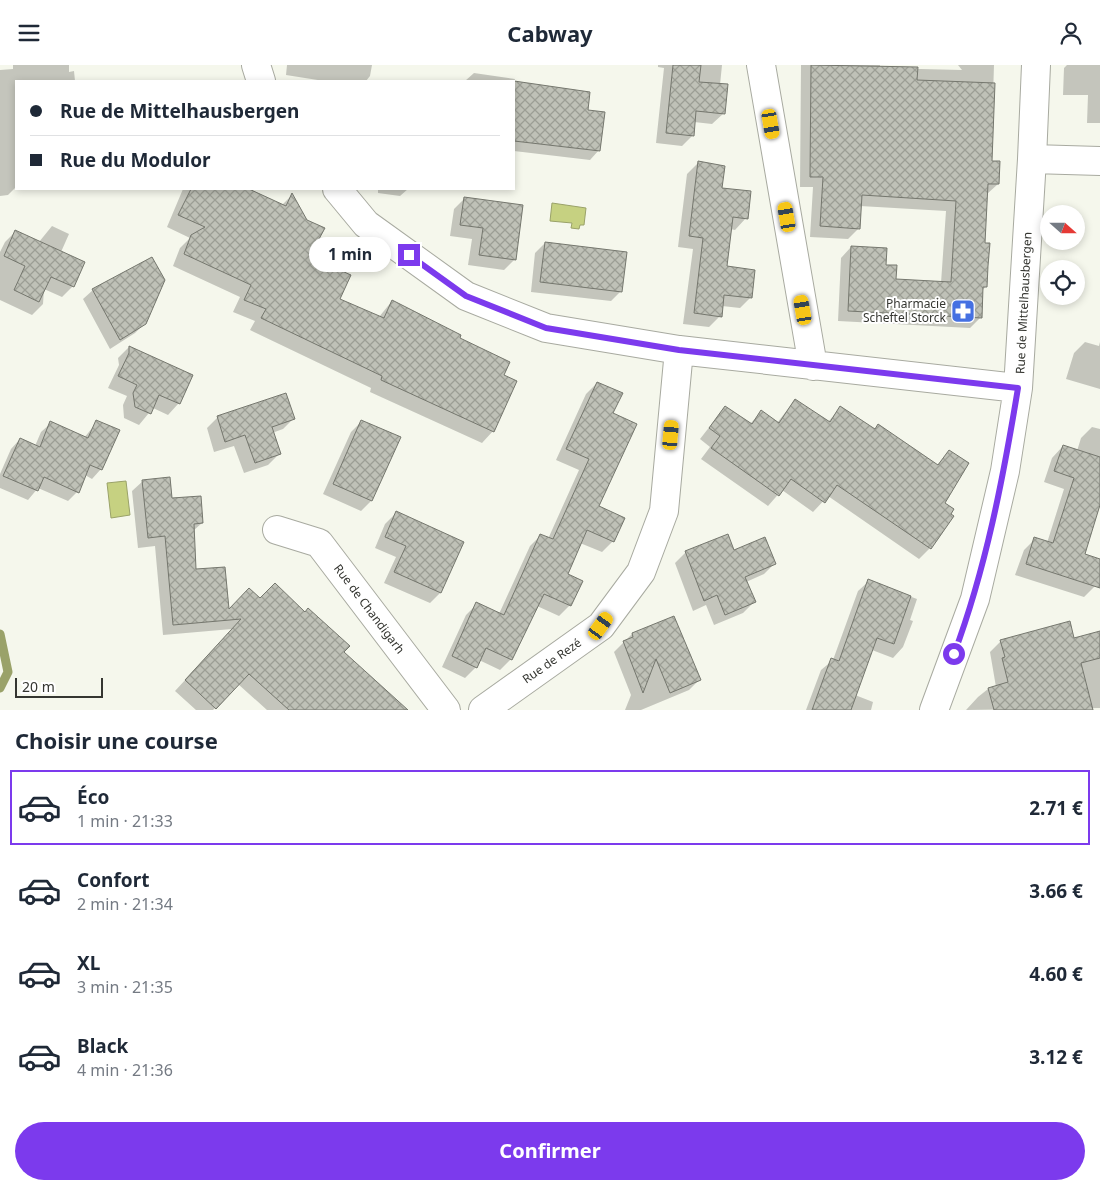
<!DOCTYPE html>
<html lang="fr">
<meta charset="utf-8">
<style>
:root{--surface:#fff;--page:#f6f6f7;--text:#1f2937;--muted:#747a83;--line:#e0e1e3;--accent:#7c3aed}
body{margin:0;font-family:"Noto Sans",sans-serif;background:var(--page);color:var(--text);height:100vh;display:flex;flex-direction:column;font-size:19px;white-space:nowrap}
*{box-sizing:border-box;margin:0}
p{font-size:16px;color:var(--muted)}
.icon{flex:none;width:28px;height:28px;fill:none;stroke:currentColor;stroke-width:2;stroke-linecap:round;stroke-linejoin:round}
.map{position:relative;height:645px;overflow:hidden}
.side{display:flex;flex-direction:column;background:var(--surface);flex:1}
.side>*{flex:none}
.hud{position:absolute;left:15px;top:15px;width:500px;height:110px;border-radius:0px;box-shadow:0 2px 8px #0003;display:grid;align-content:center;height:110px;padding:0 15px;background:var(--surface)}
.needle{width:32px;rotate:111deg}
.buttons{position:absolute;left:1040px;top:140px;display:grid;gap:10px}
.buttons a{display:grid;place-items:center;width:45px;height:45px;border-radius:50%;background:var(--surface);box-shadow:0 2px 8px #0003;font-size:25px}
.scale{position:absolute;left:15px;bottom:12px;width:88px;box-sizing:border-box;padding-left:5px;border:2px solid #353631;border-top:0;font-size:14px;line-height:18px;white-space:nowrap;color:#353631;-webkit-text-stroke:4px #fff;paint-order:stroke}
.end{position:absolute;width:22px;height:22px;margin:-11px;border:6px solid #7c3aed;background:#fff;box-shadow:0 0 0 2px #fff}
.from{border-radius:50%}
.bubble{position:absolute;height:35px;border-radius:18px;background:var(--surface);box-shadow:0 2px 8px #0003;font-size:16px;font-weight:700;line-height:35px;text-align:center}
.car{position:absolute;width:15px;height:30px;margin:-15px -8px;border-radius:6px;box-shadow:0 0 4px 1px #0007;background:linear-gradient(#f5c518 24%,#345 0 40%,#f5c518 0 76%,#345 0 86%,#f5c518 0)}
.hud b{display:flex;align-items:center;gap:18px;height:48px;font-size:19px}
.hud b+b{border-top:1px solid var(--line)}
.hud i{width:12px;height:12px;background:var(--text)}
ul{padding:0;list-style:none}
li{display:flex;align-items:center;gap:15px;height:75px;margin:0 10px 8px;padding:0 5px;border:2px solid transparent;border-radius:0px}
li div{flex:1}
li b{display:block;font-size:19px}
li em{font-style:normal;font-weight:700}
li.active{border-color:var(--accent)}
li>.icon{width:45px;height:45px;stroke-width:1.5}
h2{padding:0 15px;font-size:22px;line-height:60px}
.button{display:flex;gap:10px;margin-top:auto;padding:10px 15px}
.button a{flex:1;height:58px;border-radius:30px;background:var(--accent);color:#fff;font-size:20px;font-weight:700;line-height:58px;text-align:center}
header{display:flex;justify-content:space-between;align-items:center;height:65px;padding:0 15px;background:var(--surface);font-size:22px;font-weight:700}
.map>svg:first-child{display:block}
</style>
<header><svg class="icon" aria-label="menu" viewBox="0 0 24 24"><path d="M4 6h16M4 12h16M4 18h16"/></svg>Cabway<svg class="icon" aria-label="person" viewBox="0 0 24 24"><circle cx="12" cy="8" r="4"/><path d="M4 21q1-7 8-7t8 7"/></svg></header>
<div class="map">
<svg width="1100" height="645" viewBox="0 0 1100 645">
<defs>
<pattern id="building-cross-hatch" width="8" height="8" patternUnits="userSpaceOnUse" patternTransform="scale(1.25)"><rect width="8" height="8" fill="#bfc1b7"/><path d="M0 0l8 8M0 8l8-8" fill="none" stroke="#9c9e95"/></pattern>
</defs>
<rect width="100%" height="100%" fill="#f5f7ec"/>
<!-- water -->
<path fill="#c6d181" stroke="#9aa269" d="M 552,138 L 586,143 L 584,160 L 580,160 L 579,164 L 571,163 L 572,158 L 550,156 Z
M 126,416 L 130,450 L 111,453 L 107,418 Z"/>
<!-- shadow -->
<path fill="#0003" d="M 13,0 L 69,0 L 69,7 L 74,6 L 75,16 L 16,16 L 16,122 L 8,130 L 0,131 L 0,5 L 13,4 Z
M 287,0 L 372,0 L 370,11 L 366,16 L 324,16 L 286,10 Z
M 658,0 L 722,0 L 720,20 L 724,48 L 712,59 L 694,57 L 693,70 L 682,81 L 656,78 L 664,3 L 658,2 Z
M 801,0 L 880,0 L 880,3 L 962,5 L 958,0 L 994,0 L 991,97 L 998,119 L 987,129 L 984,179 L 986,221 L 982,226 L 981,252 L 970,263 L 838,256 L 841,193 L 851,182 L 884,201 L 895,215 L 941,218 L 946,146 L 860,141 L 859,163 L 848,174 L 810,172 L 813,122 L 800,122 Z
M 1067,0 L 1100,0 L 1100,58 L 1087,58 L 1088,30 L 1063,30 L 1064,3 Z
M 474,8 L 515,14 L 514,18 L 586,47 L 599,85 L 590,95 L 514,86 L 514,16 L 465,16 Z
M 698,98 L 746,153 L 735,165 L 730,164 L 726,203 L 751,232 L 740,243 L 722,241 L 720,251 L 709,262 L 683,259 L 693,184 L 678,182 L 687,109 Z
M 183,124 L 246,124 L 282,140 L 292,130 L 318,175 L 334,188 L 338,234 L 379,252 L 392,236 L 458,274 L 502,311 L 493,366 L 482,378 L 370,327 L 371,323 L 250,265 L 255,256 L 233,247 L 240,232 L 173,201 L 180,183 L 190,173 L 167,162 Z
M 378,124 L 408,124 L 400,131 L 378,128 Z
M 465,133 L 515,194 L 504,205 L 468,200 L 472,174 L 450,171 L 454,144 Z
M 52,161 L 69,169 L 61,187 L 73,221 L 62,232 L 44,224 L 43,239 L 32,250 L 0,235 L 0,187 L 5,177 L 16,166 L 39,177 Z
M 545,178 L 621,226 L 611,236 L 531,227 L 535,188 Z
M 93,225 L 145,258 L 135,268 L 110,284 L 83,234 Z
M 1085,277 L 1099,281 L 1100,277 L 1100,324 L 1066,314 L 1074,288 Z
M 129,282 L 191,311 L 178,339 L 168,350 L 153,343 L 139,360 L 124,353 L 123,340 L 127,331 L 108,323 L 119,300 L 118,293 Z
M 597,318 L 611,349 L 597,442 L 623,454 L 613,476 L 602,487 L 580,478 L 567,510 L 570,540 L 559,551 L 537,541 L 511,594 L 500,605 L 479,595 L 476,602 L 465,613 L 442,602 L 466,550 L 477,539 L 499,549 L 530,481 L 541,470 L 548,474 L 579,405 L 556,395 L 586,329 Z
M 795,335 L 828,357 L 840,343 L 874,365 L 879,360 L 936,401 L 949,387 L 943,438 L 949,449 L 930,483 L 919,494 L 828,431 L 813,447 L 782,425 L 768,441 L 701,394 L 710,382 L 700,374 L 725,342 L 750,359 L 761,347 L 777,358 Z
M 218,352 L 294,353 L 283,364 L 272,368 L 279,389 L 268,400 L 244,408 L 234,381 L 214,387 L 207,363 Z
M 362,356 L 371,436 L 361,446 L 323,429 L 351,367 Z
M 97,357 L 101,404 L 92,414 L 85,410 L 77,427 L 68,436 L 38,423 L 28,435 L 0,423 L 0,409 L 11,384 L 20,374 L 35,381 L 41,367 L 51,358 L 84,373 Z
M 1092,362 L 1100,364 L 1100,436 L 1084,490 L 1100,495 L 1100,506 L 1095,521 L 1084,532 L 1015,510 L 1024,485 L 1035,474 L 1047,478 L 1064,424 L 1044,417 L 1052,393 L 1063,381 L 1077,386 L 1081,373 Z
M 143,416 L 202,458 L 193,466 L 195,506 L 228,546 L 260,534 L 342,587 L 406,645 L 267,645 L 238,619 L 213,645 L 196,645 L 175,626 L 232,564 L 163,570 L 155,481 L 138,483 L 132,426 Z
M 396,448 L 440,528 L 430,538 L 384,518 L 396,492 L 375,483 L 385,459 Z
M 686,487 L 734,487 L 775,498 L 764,509 L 746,517 L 754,537 L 743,548 L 714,560 L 706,540 L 693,546 L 675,498 Z
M 869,516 L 917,534 L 910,555 L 913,556 L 903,582 L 893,593 L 872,585 L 855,630 L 873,637 L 871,645 L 806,645 L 821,605 L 833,595 L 858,526 Z
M 1100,567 L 1100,643 L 966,645 L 978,632 L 988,624 L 996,622 L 990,587 L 1001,576 L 1073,574 Z
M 632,569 L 699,615 L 689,625 L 641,645 L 625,645 L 631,630 L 614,587 Z"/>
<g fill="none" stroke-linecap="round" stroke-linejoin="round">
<!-- stream -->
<path stroke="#9aa269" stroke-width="9" d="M 0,569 L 8,607 L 0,623"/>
</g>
<!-- building -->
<path fill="url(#building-cross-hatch)" stroke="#75776e" d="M 673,0 L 701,0 L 699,17 L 728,19 L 725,49 L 696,46 L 694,71 L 666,68 Z
M 811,0 L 918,2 L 917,15 L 995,18 L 992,96 L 1000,96 L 999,119 L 988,119 L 985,178 L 990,178 L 988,201 L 987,222 L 983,222 L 982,253 L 848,246 L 851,181 L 887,183 L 886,200 L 897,200 L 896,214 L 951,217 L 956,136 L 862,130 L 860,164 L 820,161 L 823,112 L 810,112 Z
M 514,16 L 590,27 L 588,45 L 605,47 L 600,86 L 514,76 Z
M 698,96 L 725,101 L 722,123 L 751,126 L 748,154 L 733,152 L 727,201 L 755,205 L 752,233 L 724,230 L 722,252 L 694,248 L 703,173 L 689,171 Z
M 191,124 L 249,124 L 286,141 L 292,128 L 307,155 L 325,163 L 319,174 L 338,183 L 335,188 L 341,190 L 335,203 L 351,210 L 340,234 L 384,253 L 392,235 L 461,270 L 460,273 L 510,297 L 504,310 L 517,316 L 494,367 L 381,315 L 382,311 L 261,253 L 266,244 L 244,235 L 251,220 L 184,189 L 191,170 L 205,162 L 178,150 Z
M 464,132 L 523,140 L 516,195 L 479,190 L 483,163 L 460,160 Z
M 15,165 L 85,197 L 74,222 L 51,212 L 39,237 L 14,225 L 25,201 L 4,191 Z
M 545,177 L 627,187 L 622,227 L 540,217 Z
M 152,192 L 165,215 L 146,259 L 120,275 L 92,224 Z
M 129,281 L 193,310 L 180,339 L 159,330 L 151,349 L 135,342 L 133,328 L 137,320 L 118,311 L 129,288 Z
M 597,317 L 623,328 L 613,348 L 637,359 L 599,441 L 625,453 L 614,477 L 587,465 L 568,509 L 583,516 L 571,541 L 544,529 L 512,595 L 486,583 L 477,603 L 452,591 L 476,537 L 504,550 L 540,469 L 553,474 L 589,394 L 566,384 Z
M 286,328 L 295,354 L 272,362 L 281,389 L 255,398 L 245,370 L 225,377 L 217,351 Z
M 795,334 L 830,357 L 840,341 L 875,364 L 878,359 L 938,400 L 949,385 L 969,398 L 945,438 L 954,444 L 951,449 L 954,451 L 931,484 L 837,420 L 825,438 L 791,414 L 779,431 L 711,383 L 720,371 L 709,363 L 725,341 L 752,359 L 761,345 L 779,358 Z
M 96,355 L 120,365 L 102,405 L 90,400 L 79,428 L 44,412 L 38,426 L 3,411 L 20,373 L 40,382 L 50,356 L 88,373 Z
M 361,355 L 401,372 L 372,436 L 333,419 Z
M 1063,380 L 1100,392 L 1100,440 L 1085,489 L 1100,494 L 1100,523 L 1026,499 L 1034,472 L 1053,478 L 1074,413 L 1054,406 Z
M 170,412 L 172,433 L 201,431 L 203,458 L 194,459 L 196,504 L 225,502 L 229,544 L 249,523 L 260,533 L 275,518 L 305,547 L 308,543 L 350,581 L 344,587 L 408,645 L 289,645 L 249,609 L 216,644 L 185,615 L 241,554 L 173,560 L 165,471 L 148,473 L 142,415 Z
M 396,446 L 464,477 L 441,528 L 394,507 L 406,481 L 385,472 Z
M 728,469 L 734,485 L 765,472 L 776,499 L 745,512 L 756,537 L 725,550 L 717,530 L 704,536 L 685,486 Z
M 868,514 L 911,531 L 894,579 L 877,573 L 851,645 L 812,645 L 831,593 L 839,596 Z
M 674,551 L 701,615 L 670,628 L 656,594 L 643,628 L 623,576 L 633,572 L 632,568 Z
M 1070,556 L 1074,573 L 1100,566 L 1100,593 L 1081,598 L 1093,645 L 994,645 L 988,623 L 1008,617 L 1002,593 L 1005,592 L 1000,575 Z"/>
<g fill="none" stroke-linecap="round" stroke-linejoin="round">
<!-- minor casing -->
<g stroke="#a8aaa0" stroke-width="30">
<path id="minor" d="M 256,0 L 261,16
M 761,0 L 813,301
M 1032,94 L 1100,96
M 337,124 L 366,159 L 466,231 L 546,263 L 679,285 L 1018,323
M 277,465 L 319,478 L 446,645
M 483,645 L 601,561 L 641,507 L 664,446 L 679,285
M 934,645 L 975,534 L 1005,406 L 1018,323 L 1032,94 L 1036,0"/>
</g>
<!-- minor -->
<use href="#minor" stroke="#fff" stroke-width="28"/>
</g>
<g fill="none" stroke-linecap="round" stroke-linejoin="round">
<!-- route -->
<path stroke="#7c3aed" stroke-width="6" d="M 409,190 L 466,231 L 546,263 L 679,285 L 1018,323 C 1003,414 986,503 954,589"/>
</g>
<!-- icons -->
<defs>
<g id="pharmacy-square" transform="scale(1.25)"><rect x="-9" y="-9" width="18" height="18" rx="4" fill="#4570e2" stroke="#fff"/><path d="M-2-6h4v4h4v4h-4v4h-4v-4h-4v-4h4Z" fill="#fff"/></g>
</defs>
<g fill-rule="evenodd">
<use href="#pharmacy-square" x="963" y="246"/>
</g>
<g text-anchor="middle" stroke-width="4" stroke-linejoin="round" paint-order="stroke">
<!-- street labels -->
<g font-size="12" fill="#353631" stroke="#fff">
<text transform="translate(1024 238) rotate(-87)" y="4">Rue de Mittelhausbergen</text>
<text transform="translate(369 544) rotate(53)" y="4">Rue de Chandigarh</text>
<text transform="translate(552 596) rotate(-35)" y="4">Rue de Rezé</text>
</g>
<!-- poi labels -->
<g font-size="12" fill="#353631" stroke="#fff" text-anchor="end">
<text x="946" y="243">Pharmacie<tspan x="946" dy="14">Scheftel Storck</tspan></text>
</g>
</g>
</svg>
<div class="buttons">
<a><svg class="needle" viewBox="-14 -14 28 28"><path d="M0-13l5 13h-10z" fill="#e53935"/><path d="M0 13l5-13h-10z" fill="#747a83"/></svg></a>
<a><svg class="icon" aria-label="locate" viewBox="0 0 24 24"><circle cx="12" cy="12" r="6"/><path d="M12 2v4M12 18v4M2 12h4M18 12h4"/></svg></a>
</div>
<div class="scale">20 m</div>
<i class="end from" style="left:954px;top:589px"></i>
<i class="end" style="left:409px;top:190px"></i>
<div class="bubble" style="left:309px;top:172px;width:82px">1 min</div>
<i class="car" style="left:771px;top:59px;rotate:170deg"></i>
<i class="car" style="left:787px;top:152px;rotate:350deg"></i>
<i class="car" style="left:803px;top:245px;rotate:350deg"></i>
<i class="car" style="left:671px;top:370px;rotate:5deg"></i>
<i class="car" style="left:601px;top:561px;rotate:36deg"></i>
<div class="hud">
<b><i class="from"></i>Rue de Mittelhausbergen</b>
<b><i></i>Rue du Modulor</b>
</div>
</div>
<section class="side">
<h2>Choisir une course</h2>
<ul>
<li class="active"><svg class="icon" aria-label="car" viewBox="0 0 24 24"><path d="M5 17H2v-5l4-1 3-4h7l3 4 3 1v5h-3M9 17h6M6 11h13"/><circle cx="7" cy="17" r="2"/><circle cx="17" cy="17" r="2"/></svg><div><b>Éco</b><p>1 min · 21:33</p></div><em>2.71 €</em></li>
<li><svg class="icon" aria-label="car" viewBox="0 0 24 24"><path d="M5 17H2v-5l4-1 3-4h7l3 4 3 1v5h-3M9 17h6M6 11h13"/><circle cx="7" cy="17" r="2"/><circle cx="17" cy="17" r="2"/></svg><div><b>Confort</b><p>2 min · 21:34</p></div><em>3.66 €</em></li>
<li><svg class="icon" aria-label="car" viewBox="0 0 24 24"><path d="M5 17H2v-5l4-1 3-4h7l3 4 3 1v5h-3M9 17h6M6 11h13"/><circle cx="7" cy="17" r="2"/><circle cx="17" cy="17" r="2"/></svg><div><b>XL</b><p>3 min · 21:35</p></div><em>4.60 €</em></li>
<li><svg class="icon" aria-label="car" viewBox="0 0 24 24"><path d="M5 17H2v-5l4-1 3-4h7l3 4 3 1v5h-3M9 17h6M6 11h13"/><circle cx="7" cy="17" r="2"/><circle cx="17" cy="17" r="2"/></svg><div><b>Black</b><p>4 min · 21:36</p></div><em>3.12 €</em></li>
</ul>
<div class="button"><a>Confirmer</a></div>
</section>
